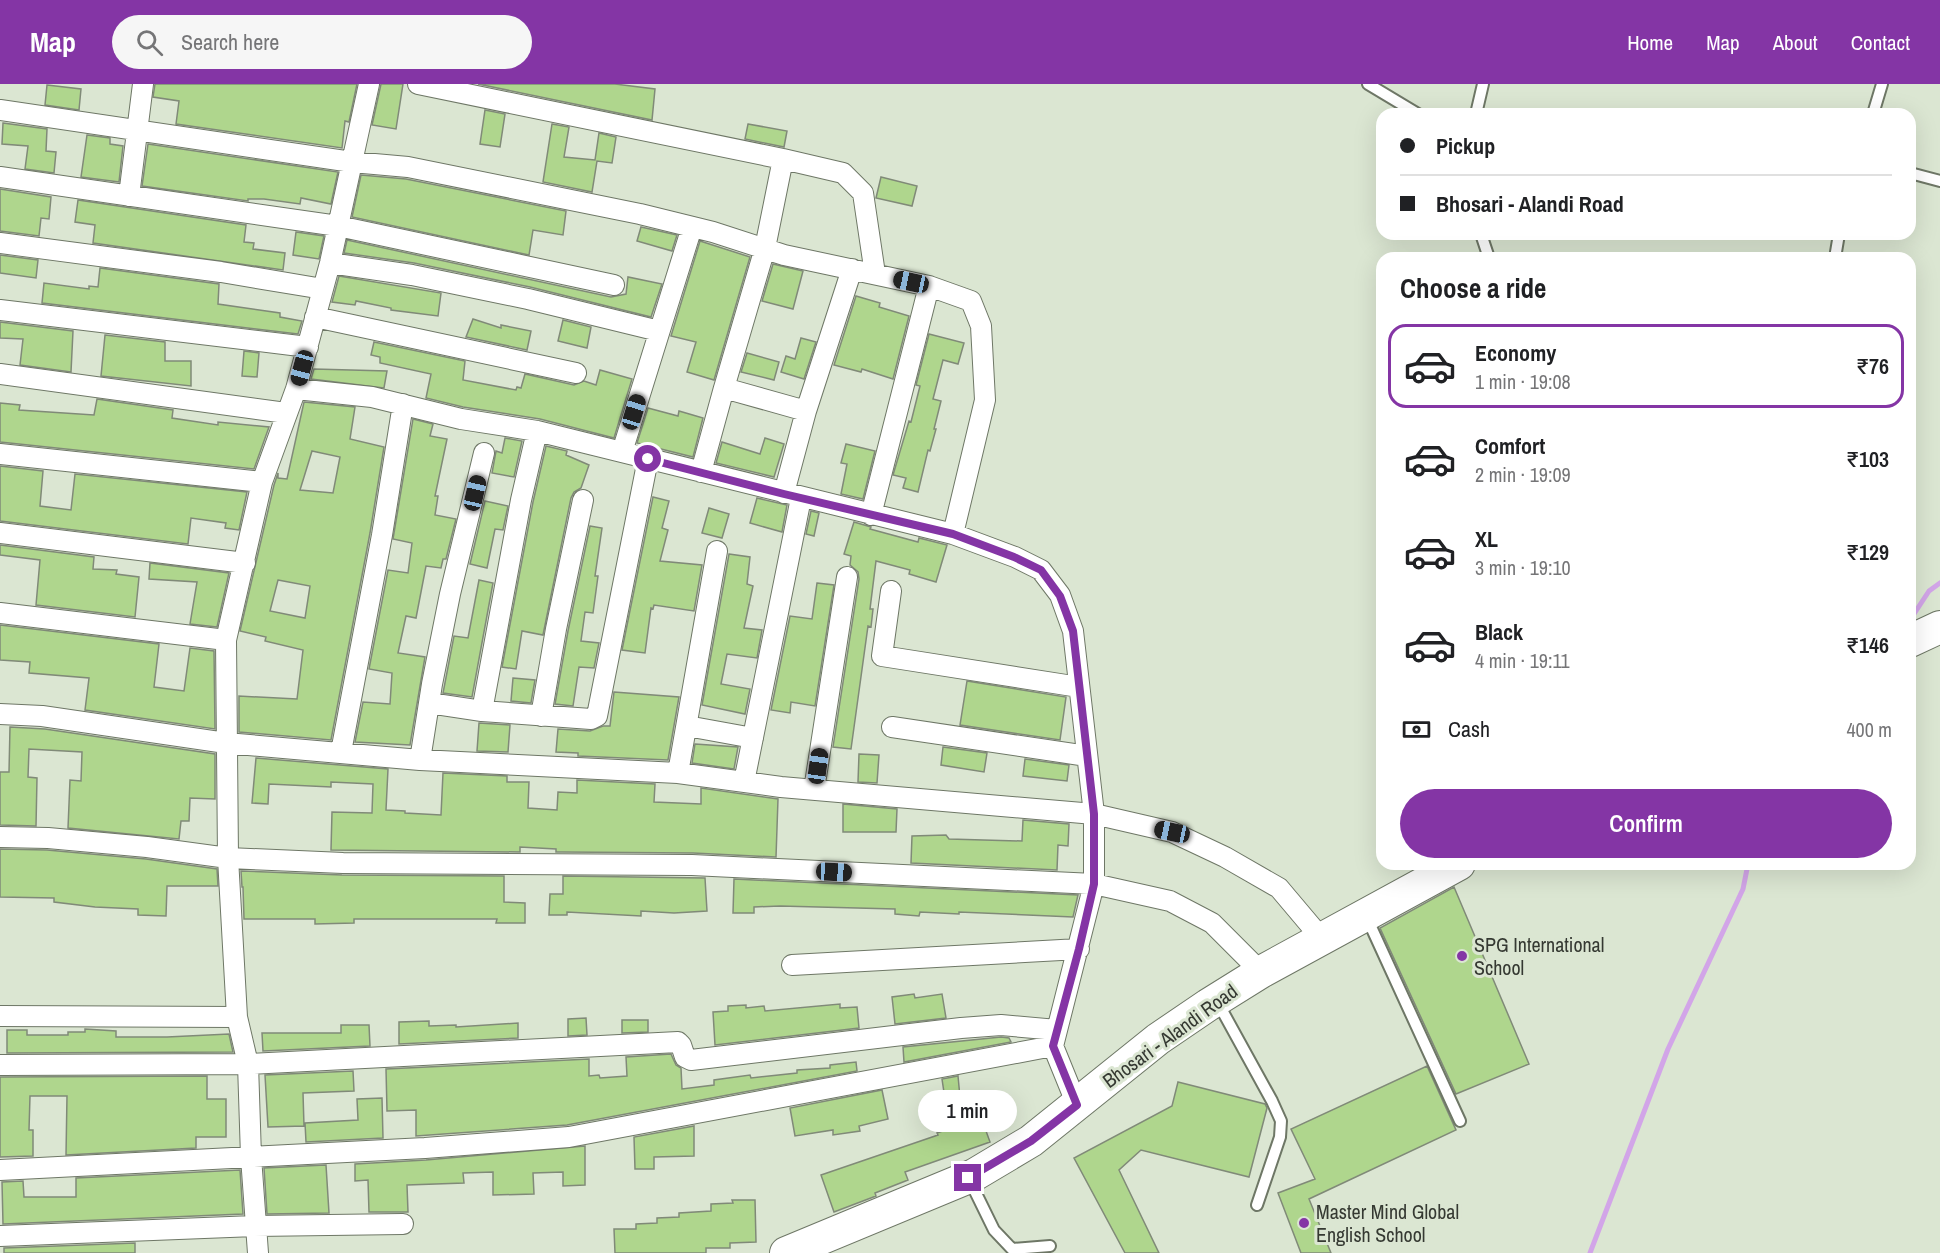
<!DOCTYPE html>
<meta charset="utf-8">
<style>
:root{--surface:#fff;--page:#f6f6f6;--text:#202124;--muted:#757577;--line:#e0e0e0;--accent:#8435a5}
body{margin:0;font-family:"Archivo Narrow",sans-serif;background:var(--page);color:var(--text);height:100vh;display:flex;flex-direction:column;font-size:22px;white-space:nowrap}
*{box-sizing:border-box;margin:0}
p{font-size:20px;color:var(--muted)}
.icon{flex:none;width:33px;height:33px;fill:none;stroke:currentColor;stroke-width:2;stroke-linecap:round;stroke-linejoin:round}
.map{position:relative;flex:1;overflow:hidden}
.drawer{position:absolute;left:1376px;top:168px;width:540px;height:618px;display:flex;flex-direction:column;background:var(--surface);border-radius:18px;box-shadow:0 6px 24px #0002}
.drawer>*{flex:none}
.top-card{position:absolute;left:1376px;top:24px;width:540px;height:132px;border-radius:18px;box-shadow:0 6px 24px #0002;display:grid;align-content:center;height:132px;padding:0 24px;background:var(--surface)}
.end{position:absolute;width:27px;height:27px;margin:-14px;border:8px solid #8435a5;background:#fff;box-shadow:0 0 0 3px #fff}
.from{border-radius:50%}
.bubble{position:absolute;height:42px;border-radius:21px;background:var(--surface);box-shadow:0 6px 24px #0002;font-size:20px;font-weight:600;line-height:42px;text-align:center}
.car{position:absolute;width:18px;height:36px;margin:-18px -9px;border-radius:8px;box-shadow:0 0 4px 2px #0007;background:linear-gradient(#222 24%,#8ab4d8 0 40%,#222 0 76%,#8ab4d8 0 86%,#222 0)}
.top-card b{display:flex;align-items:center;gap:21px;height:57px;font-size:22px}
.top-card b+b{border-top:2px solid var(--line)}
.top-card i{width:15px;height:15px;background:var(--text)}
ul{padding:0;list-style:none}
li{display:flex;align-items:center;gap:18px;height:84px;margin:0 12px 9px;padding:0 12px;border:3px solid transparent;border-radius:18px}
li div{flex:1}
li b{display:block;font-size:22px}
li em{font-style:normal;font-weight:600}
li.current{border-color:var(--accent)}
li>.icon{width:54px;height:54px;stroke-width:1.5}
h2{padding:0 24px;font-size:27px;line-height:72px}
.pay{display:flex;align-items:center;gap:15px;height:66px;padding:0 24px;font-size:22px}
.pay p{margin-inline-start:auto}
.cta{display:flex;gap:12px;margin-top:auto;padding:12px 24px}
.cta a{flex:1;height:69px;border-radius:36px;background:var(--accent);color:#fff;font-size:24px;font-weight:600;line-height:69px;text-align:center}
header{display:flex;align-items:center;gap:36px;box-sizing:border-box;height:84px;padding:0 30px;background:var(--accent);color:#fff}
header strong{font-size:28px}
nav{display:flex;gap:33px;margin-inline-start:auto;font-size:21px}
.search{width:420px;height:54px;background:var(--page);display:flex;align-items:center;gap:15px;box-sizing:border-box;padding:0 21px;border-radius:33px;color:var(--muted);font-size:22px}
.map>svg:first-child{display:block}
</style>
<header>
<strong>Map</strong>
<div class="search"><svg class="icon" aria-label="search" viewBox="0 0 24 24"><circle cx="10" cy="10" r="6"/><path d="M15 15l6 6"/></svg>Search here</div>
<nav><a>Home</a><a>Map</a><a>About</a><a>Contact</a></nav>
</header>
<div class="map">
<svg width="1940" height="1169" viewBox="0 0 1940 1169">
<rect width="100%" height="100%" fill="#dbe6d2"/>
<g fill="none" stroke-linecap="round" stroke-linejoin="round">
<!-- stream -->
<path stroke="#d2a5e8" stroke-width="5" d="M 1910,536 L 1929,507 L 1940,499
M 1590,1169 L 1668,965 L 1743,805 L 1748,780"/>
</g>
<!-- building -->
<path fill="#afd68d" stroke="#808a78" stroke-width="1.5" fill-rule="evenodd" d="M 155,0 L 357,0 L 349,38 L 345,37 L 342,64 L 176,40 L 179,17 L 153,13 Z
M 381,0 L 403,0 L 396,45 L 372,41 Z
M 478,0 L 615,0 L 655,5 L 652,36 Z
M 47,1 L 81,5 L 79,26 L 45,21 Z
M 485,26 L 505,30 L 500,63 L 480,60 Z
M 3,39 L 47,45 L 46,67 L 56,68 L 54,89 L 25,85 L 28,62 L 2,60 Z
M 552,40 L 569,43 L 564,73 L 595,76 L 599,49 L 616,53 L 612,79 L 597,77 L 592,108 L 543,98 Z
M 748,40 L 787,47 L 784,63 L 745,55 Z
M 87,51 L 110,54 L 110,60 L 123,62 L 119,98 L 81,93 Z
M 148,60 L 338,88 L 331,120 L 301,114 L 300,120 L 264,115 L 248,115 L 248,117 L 142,102 Z
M 361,91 L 406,95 L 566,127 L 563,151 L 533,146 L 529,171 L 352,133 Z
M 881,93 L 917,102 L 912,122 L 876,114 Z
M 0,105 L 51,113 L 49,135 L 41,134 L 39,152 L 0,147 Z
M 78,116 L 246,141 L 244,158 L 254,159 L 253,165 L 285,169 L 283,186 L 93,159 L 95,141 L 75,138 Z
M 641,143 L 677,151 L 672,167 L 637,157 Z
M 296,148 L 324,152 L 319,175 L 293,171 Z
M 347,156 L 611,213 L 626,210 L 628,193 L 662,200 L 651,233 L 530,203 L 414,179 L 344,169 Z
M 700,157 L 750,173 L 714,296 L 687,288 L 696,258 L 671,252 Z
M 0,171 L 38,176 L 36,194 L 0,189 Z
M 773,180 L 803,187 L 793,225 L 762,217 Z
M 100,184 L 219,200 L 218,220 L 280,229 L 280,233 L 302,237 L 298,250 L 42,219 L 44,199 L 89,205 L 89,202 L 98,203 Z
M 339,192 L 441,209 L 438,232 L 391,226 L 391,224 L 356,217 L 355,221 L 332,218 Z
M 856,212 L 880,219 L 879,223 L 909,232 L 893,295 L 862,285 L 861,288 L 834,281 Z
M 473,235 L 501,244 L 501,241 L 531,247 L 527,266 L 466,253 Z
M 563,236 L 591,243 L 587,264 L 558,257 Z
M 0,238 L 73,247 L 71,288 L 20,281 L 23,255 L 0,254 Z
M 929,250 L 964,259 L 958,280 L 943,276 L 933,315 L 941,317 L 934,345 L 936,345 L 930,367 L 928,366 L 918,408 L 903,404 L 906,394 L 893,391 L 909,337 L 911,338 L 920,302 L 916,301 Z
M 105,251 L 165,258 L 165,277 L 191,277 L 191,302 L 101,292 Z
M 801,254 L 816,258 L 804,295 L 781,288 L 786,272 L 795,275 Z
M 374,258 L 465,277 L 463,296 L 516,306 L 517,303 L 521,304 L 525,290 L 574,301 L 584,297 L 596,301 L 600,286 L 632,295 L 614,354 L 540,335 L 463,323 L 426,314 L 431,290 L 380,279 L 380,273 L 371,271 Z
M 244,267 L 259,269 L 257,293 L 242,292 Z
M 747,269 L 779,278 L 774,296 L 741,288 Z
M 314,285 L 387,287 L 384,304 L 311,295 Z
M 97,315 L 173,326 L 172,334 L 218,341 L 218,338 L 269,343 L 254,385 L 0,358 L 0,319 L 20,321 L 19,326 L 94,331 Z
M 304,318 L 355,323 L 350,355 L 384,363 L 370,449 L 331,656 L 239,648 L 239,612 L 297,615 L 303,566 L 265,557 L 266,553 L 240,547 L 274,401 L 278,389 L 278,394 L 287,395 ZM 312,367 L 340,373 L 333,409 L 300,406 ZM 278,496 L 310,502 L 305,534 L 270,527 Z
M 648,324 L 678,332 L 679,327 L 703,334 L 693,373 L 637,359 Z
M 413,335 L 433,340 L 430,352 L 447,355 L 435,412 L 438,412 L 435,431 L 456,435 L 446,475 L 443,475 L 441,484 L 426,482 L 416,534 L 406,532 L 398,569 L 425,573 L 410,661 L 355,658 L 363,618 L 390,620 L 392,589 L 369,585 L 388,486 L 408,489 L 412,459 L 393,455 Z
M 505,354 L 522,357 L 514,393 L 492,389 L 496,367 L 502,369 Z
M 765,354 L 784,360 L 774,393 L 716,379 L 722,358 L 760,370 Z
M 846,360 L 875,367 L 863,415 L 841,410 L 847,380 L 841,379 Z
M 546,362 L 567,367 L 566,371 L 589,381 L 581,404 L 574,408 L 571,414 L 543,551 L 522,547 L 516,585 L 502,583 L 533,418 Z
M 0,382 L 43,387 L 40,422 L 71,426 L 75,390 L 247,408 L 239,446 L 225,444 L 226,439 L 191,434 L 188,460 L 0,437 Z
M 653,413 L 669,417 L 662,444 L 668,446 L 660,477 L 702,481 L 694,527 L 654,521 L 653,525 L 651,524 L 645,569 L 622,566 Z
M 757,414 L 787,421 L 782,448 L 750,439 Z
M 485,417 L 508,422 L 503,446 L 495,445 L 487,484 L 470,480 Z
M 709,424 L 729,430 L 722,454 L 702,449 Z
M 811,427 L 819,429 L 814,452 L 806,450 Z
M 854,438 L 871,443 L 870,445 L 918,458 L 919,454 L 947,461 L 936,498 L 909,490 L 910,486 L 876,477 L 870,525 L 873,525 L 871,543 L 868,542 L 851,665 L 833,663 L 859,495 L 858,488 L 850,481 L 851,472 L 844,470 Z
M 590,442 L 602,444 L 595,492 L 598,492 L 593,529 L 585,528 L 581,557 L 599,559 L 594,584 L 579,583 L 573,622 L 555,620 L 568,547 Z
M 0,461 L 94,473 L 93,485 L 117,486 L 116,490 L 139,493 L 135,533 L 36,521 L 40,476 L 0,471 Z
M 729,470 L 750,473 L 747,500 L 753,502 L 744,544 L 762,546 L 757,574 L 727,570 L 721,600 L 750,605 L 745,630 L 702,621 Z
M 150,479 L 229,489 L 217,543 L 190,540 L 197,498 L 149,495 Z
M 479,496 L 493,499 L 472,613 L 443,609 L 454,552 L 468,554 Z
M 817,499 L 834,501 L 815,622 L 791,618 L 790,629 L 771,626 L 790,532 L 812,535 Z
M 0,541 L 159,560 L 154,603 L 184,607 L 190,564 L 214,567 L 215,645 L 85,626 L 89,594 L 29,589 L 30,578 L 0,576 Z
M 513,594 L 535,596 L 531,619 L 511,617 Z
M 967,597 L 1066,613 L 1060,656 L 960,641 Z
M 614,608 L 679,613 L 668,676 L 578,672 L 578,669 L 556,668 L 558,645 L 590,647 L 603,642 L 610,642 Z
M 479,639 L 510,641 L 508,668 L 477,667 Z
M 10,643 L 45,645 L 215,670 L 215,715 L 190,714 L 189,737 L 181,737 L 179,755 L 68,744 L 70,696 L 81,697 L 82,668 L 29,665 L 28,693 L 37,694 L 36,742 L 0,741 L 0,688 L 9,688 Z
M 695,660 L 738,663 L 734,685 L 692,679 Z
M 943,663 L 987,669 L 984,688 L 941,681 Z
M 859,670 L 879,671 L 877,699 L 858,698 Z
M 256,674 L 388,685 L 386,726 L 405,727 L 405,729 L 441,731 L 443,689 L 507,692 L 507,698 L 529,698 L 528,724 L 557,726 L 558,708 L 577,709 L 577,696 L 655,700 L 654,718 L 701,720 L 701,704 L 778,715 L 776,773 L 693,769 L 562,768 L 556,768 L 556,765 L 520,763 L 520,768 L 331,766 L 332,728 L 372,729 L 373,700 L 331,698 L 331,703 L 269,700 L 268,720 L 252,719 Z
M 1025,675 L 1069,681 L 1067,697 L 1023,692 Z
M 843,720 L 897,725 L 896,748 L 843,748 Z
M 1023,736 L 1069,740 L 1068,762 L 1058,761 L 1057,786 L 911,779 L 912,752 L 946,751 L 949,755 L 1022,757 Z
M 0,765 L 47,766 L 146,775 L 217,785 L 218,802 L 167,802 L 166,832 L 138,831 L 138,825 L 95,823 L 54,818 L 54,814 L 0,813 Z
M 241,787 L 342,791 L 504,792 L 504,818 L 525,819 L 525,839 L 496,839 L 497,835 L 354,835 L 354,839 L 315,840 L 315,835 L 244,835 L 243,803 L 242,803 Z
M 563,792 L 705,794 L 707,827 L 674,829 L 641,827 L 641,832 L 567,828 L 567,831 L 549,831 L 550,810 L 563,810 Z
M 734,795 L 1078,811 L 1073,833 L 959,828 L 959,830 L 920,828 L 919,832 L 895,830 L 895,825 L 780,822 L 754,823 L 754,829 L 733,829 Z
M 1454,803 L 1529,980 L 1456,1010 L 1380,844 Z
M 914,910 L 915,914 L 942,910 L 946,934 L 895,940 L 892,913 Z
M 840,920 L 840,924 L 857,923 L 859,944 L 715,961 L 713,928 L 728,927 L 728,922 L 746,921 L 746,924 L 764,922 L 765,927 Z
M 586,934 L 587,951 L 568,952 L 568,935 Z
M 622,936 L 648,936 L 648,948 L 622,949 Z
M 429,937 L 429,942 L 456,941 L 456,943 L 518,939 L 518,954 L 399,960 L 399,938 Z
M 341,941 L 369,941 L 370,962 L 263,967 L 262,949 L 341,949 Z
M 85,945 L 116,947 L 116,953 L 167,953 L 229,950 L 233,968 L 7,969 L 7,946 L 27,946 L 27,951 L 68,951 L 68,948 L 85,948 Z
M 1001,953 L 1009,954 L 1011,958 L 904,978 L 903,963 Z
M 671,970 L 676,981 L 681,984 L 682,1005 L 714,1001 L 714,996 L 750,991 L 751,994 L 797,989 L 797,986 L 830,984 L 830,981 L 856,978 L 857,987 L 567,1041 L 416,1052 L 416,1026 L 387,1027 L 386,985 L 589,975 L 589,992 L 599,991 L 600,994 L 627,992 L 626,973 Z
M 1427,982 L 1456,1046 L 1309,1115 L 1331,1169 L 1301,1169 L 1278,1109 L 1315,1095 L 1291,1045 Z
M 353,987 L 354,1007 L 303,1009 L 304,1042 L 268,1043 L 265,991 Z
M 207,992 L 207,1015 L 226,1015 L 226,1053 L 196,1053 L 196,1064 L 66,1071 L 67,1012 L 30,1012 L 29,1046 L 33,1046 L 33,1072 L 0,1073 L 0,993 Z
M 958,992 L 960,1013 L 945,1015 L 942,995 Z
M 1178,998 L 1265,1020 L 1267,1024 L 1249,1093 L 1141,1066 L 1119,1086 L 1159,1169 L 1125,1169 L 1074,1074 L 1172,1022 Z
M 882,1006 L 888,1035 L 859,1042 L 860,1047 L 833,1051 L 833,1046 L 795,1052 L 790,1024 Z
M 382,1014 L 383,1054 L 306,1058 L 305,1039 L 358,1036 L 357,1015 Z
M 981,1033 L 990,1058 L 905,1088 L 908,1096 L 875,1109 L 876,1112 L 834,1128 L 821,1091 L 938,1051 L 937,1049 Z
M 694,1042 L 694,1072 L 654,1073 L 654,1085 L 635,1085 L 634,1053 Z
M 585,1062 L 585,1101 L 563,1102 L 563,1088 L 533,1089 L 534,1110 L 493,1111 L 493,1088 L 463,1089 L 464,1099 L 407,1101 L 408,1128 L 369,1128 L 368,1096 L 355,1097 L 355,1080 L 426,1076 Z
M 326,1081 L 329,1129 L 267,1130 L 264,1084 Z
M 240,1086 L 243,1130 L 3,1140 L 2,1098 L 23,1097 L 24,1113 L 76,1113 L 76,1094 Z
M 732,1116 L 755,1116 L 756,1158 L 730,1159 L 730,1164 L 706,1164 L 706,1169 L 615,1169 L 614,1145 L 636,1145 L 636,1140 L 657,1139 L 657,1134 L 679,1133 L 679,1129 L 711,1127 L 711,1120 L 733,1119 Z
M 135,1159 L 135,1169 L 4,1169 L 4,1164 Z"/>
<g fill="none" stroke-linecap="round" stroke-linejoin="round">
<!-- service casing -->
<g stroke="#6e7766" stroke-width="14">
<path id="service" d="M 1368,0 L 1418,30
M 1476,30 L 1483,0
M 1873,30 L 1882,0
M 1910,89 L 1940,97
M 1481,150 L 1489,174
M 1835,174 L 1839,150
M 1367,834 L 1460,1037
M 1218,919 L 1272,1017 L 1281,1037 L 1280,1053 L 1257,1121
M 970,1097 L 994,1146 L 1012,1165 L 1050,1162"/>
</g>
<!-- minor casing -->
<g stroke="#6e7766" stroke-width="22">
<path id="minor" d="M 418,0 L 783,75 L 843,89 L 863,109 L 875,190
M 0,26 L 352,78 L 408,83 L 640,130 L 713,148 L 784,171 L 929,202 L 971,217 L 981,242 L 985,316 L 953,450 L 1015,473 L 1041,486 L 1060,511 L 1073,547 L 1094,730 L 1172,748 L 1225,773 L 1279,804 L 1322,855
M 783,75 L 765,164 L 724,304 L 806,327 L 852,185
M 0,93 L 338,142 L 614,201
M 129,112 L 143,0
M 0,159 L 221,188 L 323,205
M 330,179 L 412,191 L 528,215 L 659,247
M 0,226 L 308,263
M 315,233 L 576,289
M 0,290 L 286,329
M 296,305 L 372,313 L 461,335 L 537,347 L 953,450
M 537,347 L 521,416 L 482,627 L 591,635 L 597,632 L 648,375
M 622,368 L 692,143
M 0,370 L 262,398
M 701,388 L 724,304
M 784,409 L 806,327
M 871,431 L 929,202
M 0,449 L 245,479
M 891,507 L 882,572 L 1079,603
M 0,529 L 226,556
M 429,619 L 482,627
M 0,630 L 42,632 L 226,659 L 420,676 L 678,689 L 781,703 L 1094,730 L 1094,800 L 1053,962 L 1077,1021
M 541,632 L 556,545 L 583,416
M 687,642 L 753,654
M 892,643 L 1087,672
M 341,668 L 382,451 L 403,320
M 420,676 L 432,600 L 450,510 L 484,369
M 678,689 L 717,467
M 744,698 L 801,414
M 814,706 L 847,493
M 0,753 L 48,754 L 147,763 L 228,774 L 343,779 L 692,781 L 1094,800 L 1170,817 L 1212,839 L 1261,888
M 792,881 L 1079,865
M 0,932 L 237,933
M 0,981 L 248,980 L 678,958 L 681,961 L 685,973 L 691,976 L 961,944 L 1001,941 L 1057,946
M 0,1086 L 425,1064 L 569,1053 L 1053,962
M 0,1152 L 255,1142 L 403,1140
M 258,1169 L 251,1073 L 248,980 L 237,933 L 228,774 L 226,556 L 262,398 L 296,305 L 330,179 L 369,0"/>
</g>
<!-- primary casing -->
<g stroke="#6e7766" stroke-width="34">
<path id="primary" d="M 1910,557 L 1940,543
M 786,1169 L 974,1091 L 1031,1057 L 1158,955 L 1208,921 L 1261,888 L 1459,780"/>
</g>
<!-- service -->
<use href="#service" stroke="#fff" stroke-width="10"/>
<!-- minor -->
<use href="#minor" stroke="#fff" stroke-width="20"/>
<!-- primary -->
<use href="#primary" stroke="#fff" stroke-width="32"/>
</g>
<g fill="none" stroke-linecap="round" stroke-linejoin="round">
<!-- route -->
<path stroke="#8435a5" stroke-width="8" d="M 648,375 L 784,410 L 953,450 L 1014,473 L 1041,486 L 1060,512 L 1073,547 L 1094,730 L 1094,800 L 1079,865 L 1053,962 L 1077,1021 L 1031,1057 L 968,1094"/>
</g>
<!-- markers -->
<g fill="#8435a5" stroke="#dbe6d2" stroke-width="2">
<circle cx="1462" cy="872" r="6"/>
<circle cx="1304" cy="1139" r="6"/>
</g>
<g text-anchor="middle" stroke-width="6" stroke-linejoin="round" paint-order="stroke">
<!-- poi labels -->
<g font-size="20" fill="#353932" stroke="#dbe6d2" text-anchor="start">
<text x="1474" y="868">SPG International<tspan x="1474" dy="23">School</tspan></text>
<text x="1316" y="1135">Master Mind Global<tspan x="1316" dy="23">English School</tspan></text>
</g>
<!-- street labels -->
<g font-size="20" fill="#353932" stroke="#dbe6d2">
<text transform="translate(1170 952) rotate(-36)" y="7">Bhosari - Alandi Road</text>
</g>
</g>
</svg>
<i class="end from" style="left:648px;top:375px"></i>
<i class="end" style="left:968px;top:1094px"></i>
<div class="bubble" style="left:918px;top:1006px;width:99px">1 min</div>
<i class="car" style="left:911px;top:198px;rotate:282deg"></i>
<i class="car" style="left:302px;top:284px;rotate:195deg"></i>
<i class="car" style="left:634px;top:328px;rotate:17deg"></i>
<i class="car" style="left:475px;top:409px;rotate:13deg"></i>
<i class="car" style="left:818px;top:682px;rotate:8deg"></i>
<i class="car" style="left:1172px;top:748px;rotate:282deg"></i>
<i class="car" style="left:834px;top:788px;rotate:93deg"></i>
<div class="top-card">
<b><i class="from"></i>Pickup</b>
<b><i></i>Bhosari - Alandi Road</b>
</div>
<section class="drawer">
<h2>Choose a ride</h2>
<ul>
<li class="current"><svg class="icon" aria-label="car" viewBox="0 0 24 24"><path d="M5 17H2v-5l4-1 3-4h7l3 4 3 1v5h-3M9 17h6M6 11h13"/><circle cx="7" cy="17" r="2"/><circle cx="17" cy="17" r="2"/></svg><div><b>Economy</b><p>1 min · 19:08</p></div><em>₹76</em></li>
<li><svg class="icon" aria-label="car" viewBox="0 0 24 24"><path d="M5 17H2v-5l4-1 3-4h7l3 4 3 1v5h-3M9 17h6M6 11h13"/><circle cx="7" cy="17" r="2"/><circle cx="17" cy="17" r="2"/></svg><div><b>Comfort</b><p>2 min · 19:09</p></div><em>₹103</em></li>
<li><svg class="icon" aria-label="car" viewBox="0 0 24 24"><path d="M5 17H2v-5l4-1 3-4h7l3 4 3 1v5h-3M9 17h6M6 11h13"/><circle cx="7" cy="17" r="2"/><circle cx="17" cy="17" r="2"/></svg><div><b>XL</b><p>3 min · 19:10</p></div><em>₹129</em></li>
<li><svg class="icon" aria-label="car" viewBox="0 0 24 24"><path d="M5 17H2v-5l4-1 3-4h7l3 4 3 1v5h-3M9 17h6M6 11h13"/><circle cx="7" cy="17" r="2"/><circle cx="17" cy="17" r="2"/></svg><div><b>Black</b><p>4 min · 19:11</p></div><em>₹146</em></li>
</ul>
<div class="pay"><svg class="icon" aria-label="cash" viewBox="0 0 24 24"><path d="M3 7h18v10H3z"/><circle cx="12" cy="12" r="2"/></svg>Cash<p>400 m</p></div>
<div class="cta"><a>Confirm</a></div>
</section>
</div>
